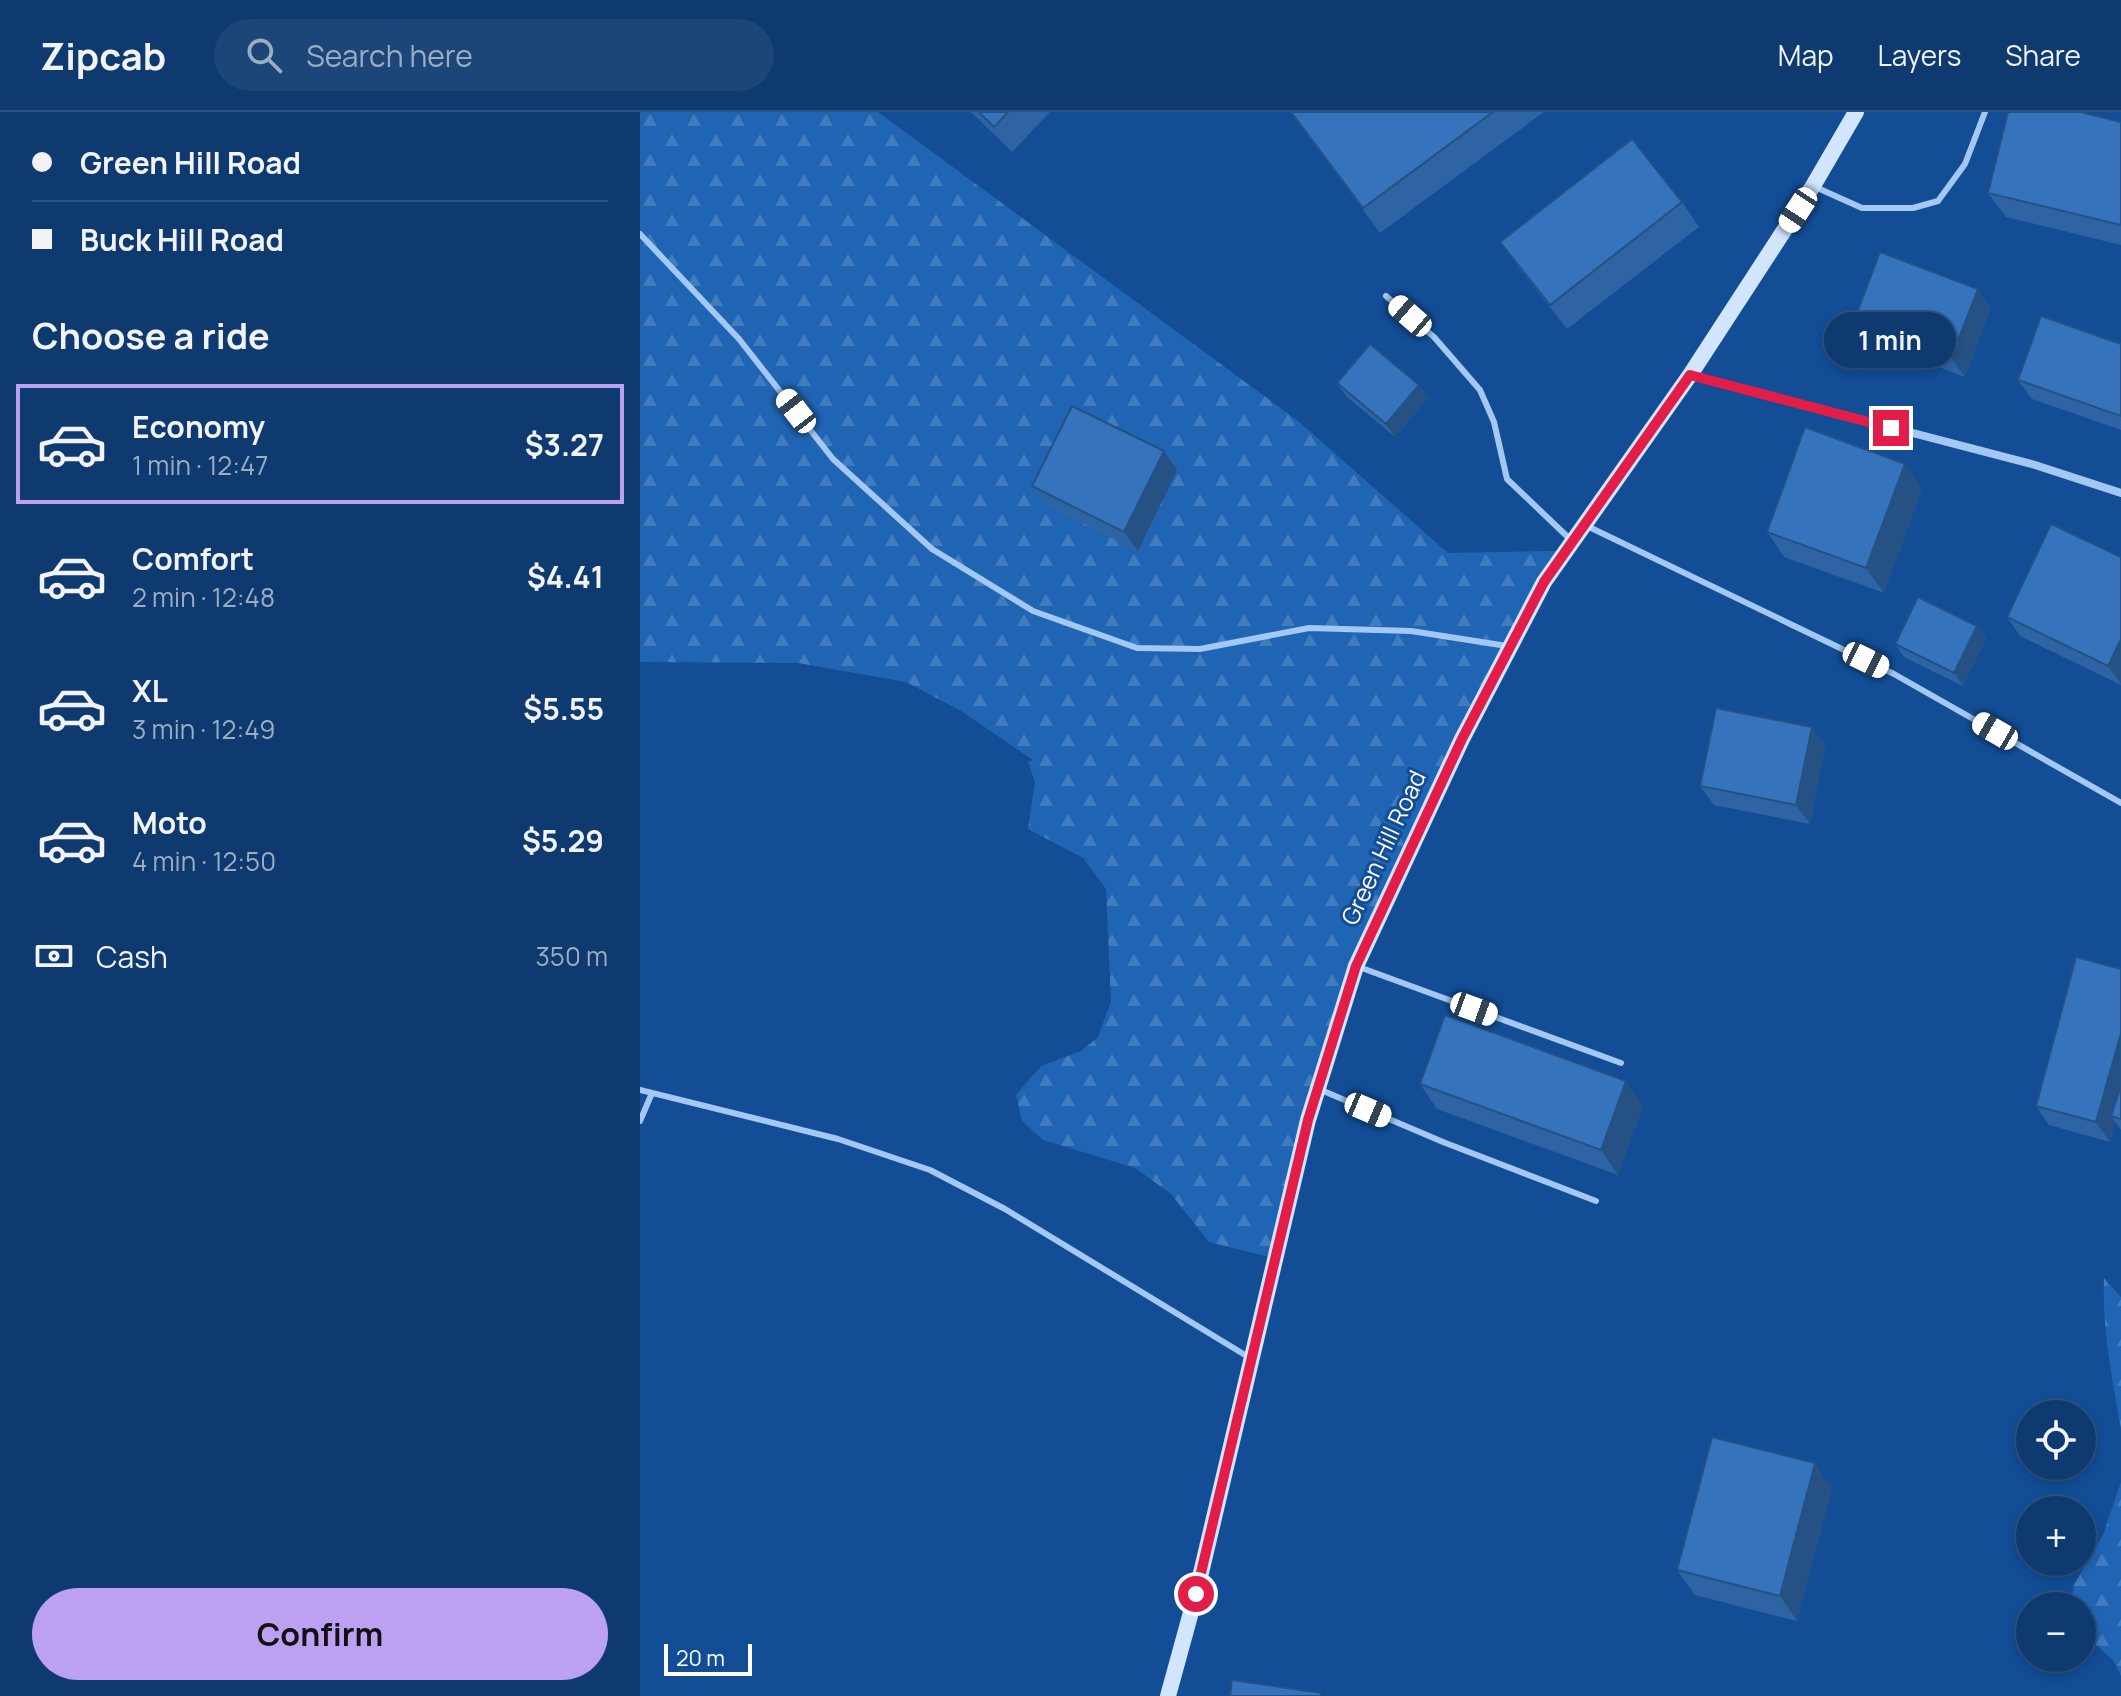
<!DOCTYPE html>
<meta charset="utf-8">
<style>
:root{--surface:#0e3a70;--page:#1c4578;--text:#f1f3f6;--muted:#9badc3;--line:#2e5483;--accent:#bca0f2}
body{margin:0;font-family:Manrope,sans-serif;background:var(--page);color:var(--text);height:100vh;display:flex;flex-direction:column;font-size:30px;white-space:nowrap}
*{box-sizing:border-box;margin:0}
p{font-size:26px;color:var(--muted)}
.icon{flex:none;width:44px;height:44px;fill:none;stroke:currentColor;stroke-width:2;stroke-linecap:round;stroke-linejoin:round}
.map{position:relative;flex:1;overflow:hidden}
.side{display:flex;flex-direction:column;background:var(--surface);width:640px}
.side>*{flex:none}
.banner{display:grid;align-content:center;height:176px;padding:0 32px;background:var(--surface)}
.fabs{position:absolute;left:1376px;top:1288px;display:grid;gap:16px}
.fabs a{display:grid;place-items:center;width:80px;height:80px;border-radius:50%;background:var(--surface);box-shadow:0 4px 12px #0003,0 0 0 2px var(--line);font-size:40px}
.scale{position:absolute;left:24px;bottom:20px;width:88px;box-sizing:border-box;padding-left:8px;border:4px solid #fff;border-top:0;font-size:22px;line-height:28px;white-space:nowrap;color:#fff;-webkit-text-stroke:6px #124d96;paint-order:stroke}
.end{position:absolute;width:36px;height:36px;margin:-18px;border:10px solid #e11d48;background:#fff;box-shadow:0 0 0 4px #fff}
.from{border-radius:50%}
.bubble{position:absolute;height:56px;border-radius:28px;background:var(--surface);box-shadow:0 4px 12px #0003,0 0 0 2px var(--line);font-size:26px;font-weight:700;line-height:56px;text-align:center}
.car{position:absolute;width:24px;height:48px;margin:-24px -12px;border-radius:10px;box-shadow:0 0 6px 2px #0007;background:linear-gradient(#fff 24%,#345 0 40%,#fff 0 76%,#345 0 86%,#fff 0)}
.banner b{display:flex;align-items:center;gap:28px;height:76px;font-size:30px}
.banner b+b{border-top:2px solid var(--line)}
.banner i{width:20px;height:20px;background:var(--text)}
ul{padding:0;list-style:none}
li{display:flex;align-items:center;gap:24px;height:120px;margin:0 16px 12px;padding:0 16px;border:4px solid transparent;border-radius:0px}
li div{flex:1}
li b{display:block;font-size:30px}
li em{font-style:normal;font-weight:700}
li.current{border-color:var(--accent)}
li>.icon{width:72px;height:72px;stroke-width:1.5}
h2{padding:0 32px;font-size:36px;line-height:96px}
.pay{display:flex;align-items:center;gap:20px;height:88px;padding:0 32px;font-size:30px}
.pay p{margin-inline-start:auto}
.action{display:flex;gap:16px;margin-top:auto;padding:16px 32px}
.action a{flex:1;height:92px;border-radius:48px;background:var(--accent);color:#111;font-size:32px;font-weight:700;line-height:92px;text-align:center}
header{display:flex;align-items:center;gap:48px;box-sizing:border-box;height:112px;padding:0 40px;background:var(--surface);border-bottom:2px solid var(--line)}
header strong{font-size:38px}
nav{display:flex;gap:44px;margin-inline-start:auto;font-size:28px}
.search{width:560px;height:72px;background:var(--page);display:flex;align-items:center;gap:20px;box-sizing:border-box;padding:0 28px;border-radius:44px;color:var(--muted);font-size:30px}
main{display:flex;flex:1;min-height:0}
.map>svg:first-child{display:block}
</style>
<header>
<strong>Zipcab</strong>
<div class="search"><svg class="icon" aria-label="search" viewBox="0 0 24 24"><circle cx="10" cy="10" r="6"/><path d="M15 15l6 6"/></svg>Search here</div>
<nav><a>Map</a><a>Layers</a><a>Share</a></nav>
</header>
<main>
<section class="side">
<div class="banner">
<b><i class="from"></i>Green Hill Road</b>
<b><i></i>Buck Hill Road</b>
</div>
<h2>Choose a ride</h2>
<ul>
<li class="current"><svg class="icon" aria-label="car" viewBox="0 0 24 24"><path d="M5 17H2v-5l4-1 3-4h7l3 4 3 1v5h-3M9 17h6M6 11h13"/><circle cx="7" cy="17" r="2"/><circle cx="17" cy="17" r="2"/></svg><div><b>Economy</b><p>1 min · 12:47</p></div><em>$3.27</em></li>
<li><svg class="icon" aria-label="car" viewBox="0 0 24 24"><path d="M5 17H2v-5l4-1 3-4h7l3 4 3 1v5h-3M9 17h6M6 11h13"/><circle cx="7" cy="17" r="2"/><circle cx="17" cy="17" r="2"/></svg><div><b>Comfort</b><p>2 min · 12:48</p></div><em>$4.41</em></li>
<li><svg class="icon" aria-label="car" viewBox="0 0 24 24"><path d="M5 17H2v-5l4-1 3-4h7l3 4 3 1v5h-3M9 17h6M6 11h13"/><circle cx="7" cy="17" r="2"/><circle cx="17" cy="17" r="2"/></svg><div><b>XL</b><p>3 min · 12:49</p></div><em>$5.55</em></li>
<li><svg class="icon" aria-label="car" viewBox="0 0 24 24"><path d="M5 17H2v-5l4-1 3-4h7l3 4 3 1v5h-3M9 17h6M6 11h13"/><circle cx="7" cy="17" r="2"/><circle cx="17" cy="17" r="2"/></svg><div><b>Moto</b><p>4 min · 12:50</p></div><em>$5.29</em></li>
</ul>
<div class="pay"><svg class="icon" aria-label="cash" viewBox="0 0 24 24"><path d="M3 7h18v10H3z"/><circle cx="12" cy="12" r="2"/></svg>Cash<p>350 m</p></div>
<div class="action"><a>Confirm</a></div>
</section>
<div class="map">
<svg width="1481" height="1584" viewBox="0 0 1481 1584">
<defs>
<pattern id="forest-firs" width="22" height="20" patternUnits="userSpaceOnUse" patternTransform="scale(2)"><rect width="22" height="20" fill="#2065b4"/><path d="M5 1l3.5 6h-7zM16 11l3.5 6h-7z" fill="#417cbf"/></pattern>
</defs>
<rect width="100%" height="100%" fill="#124d96"/>
<!-- forest -->
<path fill="url(#forest-firs)" d="M 0,0 L 238,0 L 658,309 L 808,441 L 917,439 L 741,796 L 633,1146 L 569,1130 L 531,1082 L 495,1056 L 403,1028 L 382,1009 L 376,983 L 401,954 L 441,939 L 458,925 L 471,890 L 466,777 L 443,746 L 388,717 L 395,670 L 388,650 L 393,648 L 321,599 L 266,570 L 158,551 L 0,550 Z
M 1464,1166 L 1481,1185 L 1481,1317 C 1472,1267 1462,1217 1464,1166 Z
M 1481,1370 L 1481,1564 L 1473,1548 L 1442,1520 L 1442,1494 L 1430,1494 L 1434,1473 L 1463,1423 Z"/>
<g fill="none" stroke-linecap="round" stroke-linejoin="round">
<!-- lane -->
<path stroke="#a2c8f3" stroke-width="6" d="M 1173,74 L 1222,96 L 1273,96 L 1298,89 L 1325,52 L 1345,0
M 0,122 L 99,227 L 193,347 L 292,437 L 393,499 L 497,536 L 560,537 L 669,516 L 771,519 L 867,534
M 746,184 L 794,225 L 840,278 L 854,310 L 867,367 L 932,429
M 947,414 L 1254,562 L 1481,691
M 719,855 L 981,951
M 0,978 L 198,1027 L 290,1058 L 365,1097 L 610,1246
M 681,978 L 803,1030 L 956,1089
M 0,1009 L 12,981"/>
<!-- street -->
<path stroke="#a2c8f3" stroke-width="8" d="M 1050,263 L 1395,353 L 1481,381"/>
<!-- secondary -->
<path stroke="#d1e5fd" stroke-width="16" d="M 528,1584 L 556,1482 L 668,1008 L 716,854 L 822,627 L 904,470 L 1050,263 L 1173,74 L 1216,0"/>
</g>
<!-- wall -->
<path fill="#2e64a3" d="M 331,0 L 410,0 L 372,40 Z
M 650,0 L 904,0 L 740,121 Z
M 1481,10 L 1481,133 L 1366,105 L 1348,81 Z
M 1042,90 L 1059,115 L 927,217 L 878,155 L 860,130 Z
M 1351,196 L 1325,265 L 1227,228 L 1214,209 Z
M 1481,232 L 1481,318 L 1392,287 L 1378,268 Z
M 697,271 L 779,273 L 788,286 L 755,325 L 706,284 Z
M 524,339 L 537,358 L 498,439 L 406,393 L 392,374 Z
M 1282,377 L 1244,481 L 1144,445 L 1127,420 Z
M 1481,445 L 1481,573 L 1380,524 L 1367,505 Z
M 1337,514 L 1346,527 L 1323,574 L 1264,545 L 1255,532 Z
M 1172,615 L 1185,634 L 1170,712 L 1074,693 L 1060,674 Z
M 1436,845 L 1481,1007 L 1481,1018 L 1475,1010 L 1470,1030 L 1409,1013 L 1396,994 Z
M 780,972 L 1003,994 L 978,1063 L 797,997 Z
M 1192,1376 L 1157,1509 L 1055,1483 L 1037,1458 Z"/>
<!-- shaded-wall -->
<path fill="#255184" d="M 1338,177 L 1351,196 L 1325,265 L 1311,246 Z
M 779,273 L 788,286 L 755,325 L 746,312 Z
M 524,339 L 537,358 L 498,439 L 484,420 Z
M 1265,352 L 1282,377 L 1244,481 L 1226,456 Z
M 1337,514 L 1346,527 L 1323,574 L 1314,561 Z
M 1481,527 L 1481,572 L 1468,554 Z
M 1172,615 L 1185,634 L 1170,712 L 1156,693 Z
M 1481,921 L 1481,989 L 1471,1004 L 1475,1010 L 1470,1030 L 1456,1010 Z
M 986,969 L 1003,994 L 978,1063 L 961,1038 Z
M 1175,1351 L 1192,1376 L 1157,1509 L 1140,1484 Z"/>
<!-- building -->
<path fill="#3574bd" stroke="#255184" stroke-width="2" d="M 339,0 L 368,0 L 354,15 Z
M 651,0 L 853,0 L 723,96 Z
M 1368,0 L 1441,0 L 1481,10 L 1481,113 L 1348,81 Z
M 992,27 L 1042,90 L 910,193 L 860,130 Z
M 1240,140 L 1338,177 L 1311,246 L 1214,209 Z
M 1401,204 L 1481,232 L 1481,304 L 1378,268 Z
M 730,232 L 779,273 L 746,312 L 697,271 Z
M 432,294 L 524,339 L 484,420 L 392,374 Z
M 1165,315 L 1265,352 L 1226,456 L 1127,420 Z
M 1411,412 L 1481,445 L 1481,527 L 1468,554 L 1367,505 Z
M 1278,485 L 1337,514 L 1314,561 L 1255,532 Z
M 1076,596 L 1172,615 L 1156,693 L 1060,674 Z
M 1436,845 L 1481,857 L 1481,921 L 1456,1010 L 1396,994 Z
M 805,903 L 986,969 L 961,1038 L 780,972 Z
M 1481,974 L 1481,1007 L 1471,1004 Z
M 1072,1325 L 1175,1351 L 1140,1484 L 1037,1458 Z
M 592,1568 L 681,1581 L 680,1584 L 590,1584 Z"/>
<g fill="none" stroke-linecap="round" stroke-linejoin="round">
<!-- route -->
<path stroke="#e11d48" stroke-width="10" d="M 556,1482 L 668,1008 L 716,854 L 822,627 L 904,470 L 1050,263 L 1251,316"/>
</g>
<g text-anchor="middle" stroke-width="6" stroke-linejoin="round" paint-order="stroke">
<!-- street labels -->
<g font-size="24" fill="#fff" stroke="#124d96">
<text transform="translate(744 736) rotate(-65)" y="8">Green Hill Road</text>
</g>
</g>
</svg>
<div class="fabs">
<a><svg class="icon" aria-label="locate" viewBox="0 0 24 24"><circle cx="12" cy="12" r="6"/><path d="M12 2v4M12 18v4M2 12h4M18 12h4"/></svg></a>
<a>+</a>
<a>−</a>
</div>
<div class="scale">20 m</div>
<i class="end from" style="left:556px;top:1482px"></i>
<i class="end" style="left:1251px;top:316px"></i>
<div class="bubble" style="left:1184px;top:200px;width:132px">1 min</div>
<i class="car" style="left:1158px;top:98px;rotate:213deg"></i>
<i class="car" style="left:770px;top:204px;rotate:311deg"></i>
<i class="car" style="left:156px;top:299px;rotate:322deg"></i>
<i class="car" style="left:1226px;top:548px;rotate:116deg"></i>
<i class="car" style="left:1355px;top:619px;rotate:300deg"></i>
<i class="car" style="left:834px;top:897px;rotate:110deg"></i>
<i class="car" style="left:728px;top:998px;rotate:113deg"></i>
</div>
</main>
